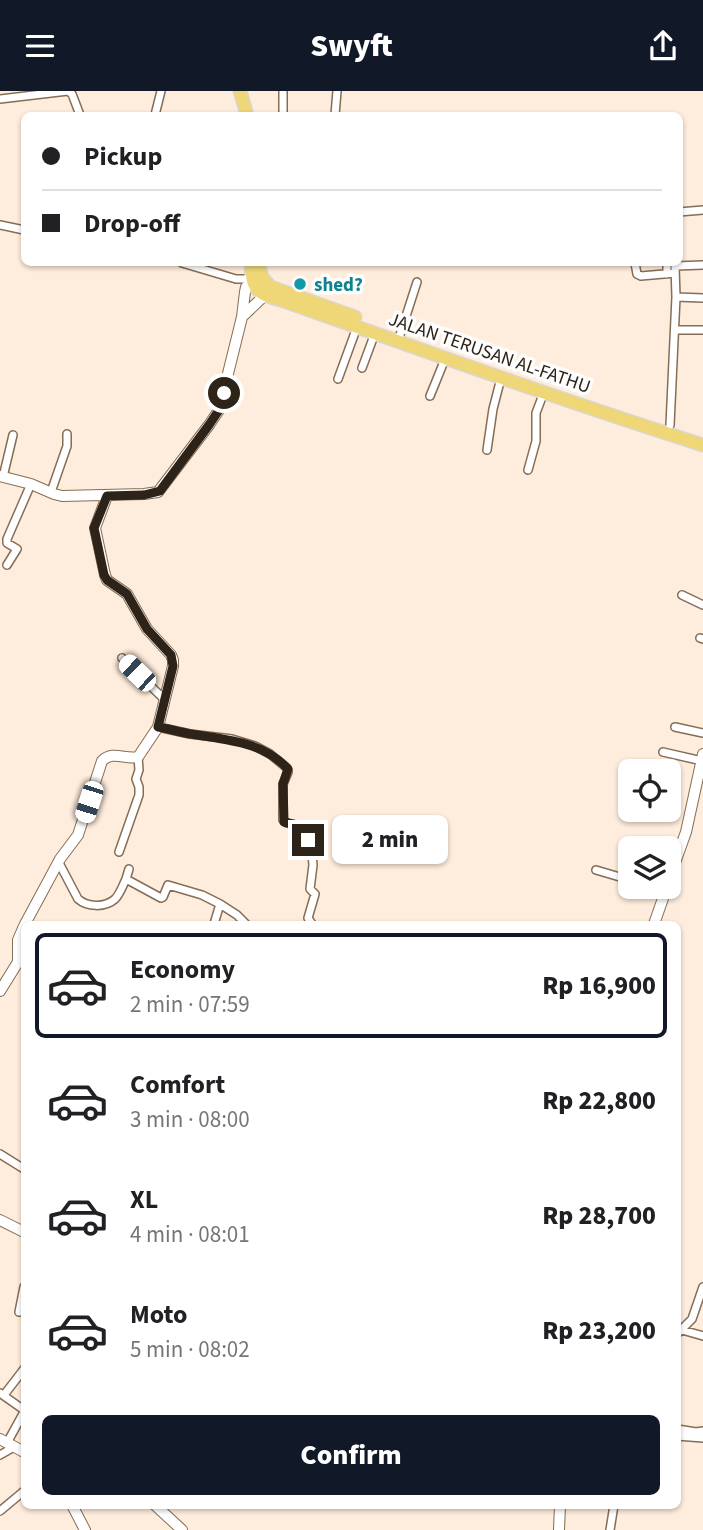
<!DOCTYPE html>
<meta charset="utf-8">
<style>
:root{--surface:#fff;--page:#f6f6f6;--text:#202124;--muted:#757577;--line:#e0e0e0;--accent:#111827}
body{margin:0;font-family:"Source Sans 3",sans-serif;background:var(--page);color:var(--text);height:100vh;display:flex;flex-direction:column;font-size:26px;white-space:nowrap}
*{box-sizing:border-box;margin:0}
p{font-size:23px;color:var(--muted)}
.icon{flex:none;width:38px;height:38px;fill:none;stroke:currentColor;stroke-width:2;stroke-linecap:round;stroke-linejoin:round}
.map{position:relative;flex:1;overflow:hidden}
.sheet{position:absolute;left:21px;top:830px;width:660px;height:588px;display:flex;flex-direction:column;background:var(--surface);border-radius:10px;box-shadow:0 2px 5px #0004}
.sheet>*{flex:none}
.top-card{position:absolute;left:21px;top:21px;width:662px;height:154px;border-radius:10px;box-shadow:0 2px 5px #0004;display:grid;align-content:center;height:154px;padding:0 21px;background:var(--surface)}
.fabs{position:absolute;left:618px;top:668px;display:grid;gap:14px}
.fabs a{display:grid;place-items:center;width:63px;height:63px;border-radius:10px;background:var(--surface);box-shadow:0 2px 5px #0004;font-size:35px}
.end{position:absolute;width:32px;height:32px;margin:-16px;border:9px solid #2d2319;background:#fff;box-shadow:0 0 0 4px #fff}
.from{border-radius:50%}
.bubble{position:absolute;height:49px;border-radius:10px;background:var(--surface);box-shadow:0 2px 5px #0004;font-size:23px;font-weight:800;line-height:49px;text-align:center}
.car{position:absolute;width:21px;height:42px;margin:-21px -10px;border-radius:9px;box-shadow:0 0 5px 2px #0007;background:linear-gradient(#fff 24%,#345 0 40%,#fff 0 76%,#345 0 86%,#fff 0)}
.top-card b{display:flex;align-items:center;gap:24px;height:66px;font-size:26px}
.top-card b+b{border-top:2px solid var(--line)}
.top-card i{width:18px;height:18px;background:var(--text)}
ul{padding:12px 0 0;list-style:none}
li{display:flex;align-items:center;gap:21px;height:105px;margin:0 14px 10px;padding:0 7px;border:4px solid transparent;border-radius:10px}
li div{flex:1}
li b{display:block;font-size:26px}
li em{font-style:normal;font-weight:800}
li.on{border-color:var(--accent)}
li>.icon{width:63px;height:63px;stroke-width:1.5}
.primary-button{display:flex;gap:14px;margin-top:auto;padding:14px 21px}
.primary-button a{flex:1;height:80px;border-radius:10px;background:var(--accent);color:#fff;font-size:28px;font-weight:800;line-height:80px;text-align:center}
header{display:flex;justify-content:space-between;align-items:center;height:91px;padding:0 21px;background:var(--accent);color:#fff;font-size:32px;font-weight:800}
.map>svg:first-child{display:block}
</style>
<header><svg class="icon" aria-label="menu" viewBox="0 0 24 24"><path d="M4 6h16M4 12h16M4 18h16"/></svg>Swyft<svg class="icon" aria-label="share" viewBox="0 0 24 24"><path d="M12 15V3M7 8l5-5 5 5M5 13v7h14v-7"/></svg></header>
<div class="map">
<svg width="703" height="1439" viewBox="0 0 703 1439">
<rect width="100%" height="100%" fill="#feecdc"/>
<g fill="none" stroke-linecap="round" stroke-linejoin="round">
<!-- street casing -->
<g stroke="#866d55" stroke-width="10">
<path id="street" d="M 283,0 L 283,24
M 0,8 L 68,0 L 72,3 L 80,24
M 155,24 L 161,0
M 335,24 L 337,0
M 679,121 L 703,119
M 0,134 L 24,139
M 182,172 L 236,188 L 246,188 L 252,185
M 635,172 L 637,183 L 641,185 L 675,182
M 667,172 L 667,183
M 676,206 L 703,207
M 675,239 L 703,239
M 398,250 L 417,191
M 362,277 L 375,242
M 338,288 L 357,236
M 430,305 L 445,268
M 670,334 L 676,206 L 675,175 L 703,174
M 487,359 L 493,318 L 501,287
M 528,379 L 536,350 L 536,322 L 544,301
M 3,386 L 13,344
M 51,401 L 67,355 L 67,343
M 7,474 L 17,458 L 7,452 L 7,448 L 31,393
M 682,504 L 703,514
M 700,547 L 703,548
M 122,567 L 165,609
M 158,636 L 190,643 L 232,648 L 255,655 L 270,663 L 287,677 L 288,681 L 283,693 L 283,729 L 287,732 L 310,738 L 308,753 L 312,763 L 313,774 L 310,798 L 315,803 L 308,827 L 312,833
M 675,636 L 703,642
M 663,661 L 702,670
M 119,761 L 139,704 L 139,696 L 136,688 L 139,679 L 138,666
M 58,770 L 78,808 C 87,816 105,817 115,808 C 120,803 123,794 126,788 L 161,807 L 163,806 L 168,794 L 202,804 L 220,813 L 214,833
M 596,779 L 630,789
M 126,788 L 129,778
M 220,813 L 237,824 L 246,833
M 0,1063 L 24,1078
M 19,1221 L 24,1196
M 682,1239 L 703,1245
M 677,1243 L 692,1228 L 703,1196
M 0,1302 L 24,1319
M 4,1304 L 24,1278
M 677,1338 L 696,1341 L 703,1340
M 677,1345 L 703,1347
M 7,1352 L 24,1321
M 0,1364 L 14,1356
M 0,1420 L 24,1400
M 610,1439 L 614,1414"/>
</g>
<!-- secondary casing -->
<g stroke="#866d55" stroke-width="12">
<path id="secondary" d="M 242,226 L 264,205
M 0,385 L 31,393 L 54,403 L 62,405 L 144,403 L 158,401 L 209,334 L 219,319 L 242,226 L 245,201 L 246,196 L 253,190
M 668,791 L 686,741 L 703,663
M 25,833 L 60,768 L 78,744 L 102,670 C 113,659 125,669 138,666 L 158,636 L 173,575 L 173,569 L 171,564 L 147,538 L 127,503 L 107,489 L 105,484 L 95,437 L 107,405
M 654,833 L 667,796
M 0,900 L 18,871 L 18,849 L 24,835
M 0,1129 L 24,1141
M 0,1348 L 24,1361
M 72,1414 L 85,1439
M 155,1414 L 182,1439
M 559,1439 L 560,1414"/>
</g>
<!-- highway casing -->
<g stroke="#d9d7d6" stroke-width="15">
<path id="highway" d="M 240,0 L 247,24
M 251,172 C 252,198 256,203 281,209 C 422,259 561,309 703,354
M 260,172 C 259,183 262,188 271,196 L 355,226"/>
</g>
<!-- street -->
<use href="#street" stroke="#fff" stroke-width="7"/>
<!-- secondary -->
<use href="#secondary" stroke="#fff" stroke-width="10"/>
<!-- highway -->
<use href="#highway" stroke="#efd676" stroke-width="12"/>
</g>
<g fill="none" stroke-linecap="round" stroke-linejoin="round">
<!-- route -->
<path stroke="#2d2319" stroke-width="9" d="M 224,302 L 219,319 L 209,334 L 160,400 L 144,404 L 107,405 L 94,437 L 104,484 L 107,489 L 127,503 L 147,538 L 171,564 L 173,575 L 158,636 C 169,638 180,641 191,643 C 226,649 262,650 288,678 L 283,693 L 284,731 L 310,737 L 308,749"/>
</g>
<!-- markers -->
<circle fill="#0f9aa8" stroke="#fdfdfd" stroke-width="2.5" cx="300" cy="193" r="7"/>
<g text-anchor="middle" stroke-width="7" stroke-linejoin="round" paint-order="stroke">
<!-- culture labels -->
<g font-size="19" font-weight="bold" fill="#0d838f" stroke="#fdfdfd" text-anchor="start">
<text x="314" y="200">shed?</text>
</g>
<!-- street labels -->
<g font-size="19" fill="#2d2319" stroke="#fdfdfd">
<text transform="translate(490 261) rotate(19)" y="7">JALAN TERUSAN AL-FATHU</text>
</g>
</g>
</svg>
<div class="fabs">
<a><svg class="icon" aria-label="locate" viewBox="0 0 24 24"><circle cx="12" cy="12" r="6"/><path d="M12 2v4M12 18v4M2 12h4M18 12h4"/></svg></a>
<a><svg class="icon" aria-label="layers" viewBox="0 0 24 24"><path d="M12 4l9 5-9 5-9-5zM3 14l9 5 9-5"/></svg></a>
</div>
<i class="end from" style="left:224px;top:302px"></i>
<i class="end" style="left:308px;top:749px"></i>
<div class="bubble" style="left:332px;top:724px;width:116px">2 min</div>
<i class="car" style="left:137px;top:582px;rotate:314deg"></i>
<i class="car" style="left:89px;top:711px;rotate:198deg"></i>
<div class="top-card">
<b><i class="from"></i>Pickup</b>
<b><i></i>Drop-off</b>
</div>
<section class="sheet">
<ul>
<li class="on"><svg class="icon" aria-label="car" viewBox="0 0 24 24"><path d="M5 17H2v-5l4-1 3-4h7l3 4 3 1v5h-3M9 17h6M6 11h13"/><circle cx="7" cy="17" r="2"/><circle cx="17" cy="17" r="2"/></svg><div><b>Economy</b><p>2 min · 07:59</p></div><em>Rp 16,900</em></li>
<li><svg class="icon" aria-label="car" viewBox="0 0 24 24"><path d="M5 17H2v-5l4-1 3-4h7l3 4 3 1v5h-3M9 17h6M6 11h13"/><circle cx="7" cy="17" r="2"/><circle cx="17" cy="17" r="2"/></svg><div><b>Comfort</b><p>3 min · 08:00</p></div><em>Rp 22,800</em></li>
<li><svg class="icon" aria-label="car" viewBox="0 0 24 24"><path d="M5 17H2v-5l4-1 3-4h7l3 4 3 1v5h-3M9 17h6M6 11h13"/><circle cx="7" cy="17" r="2"/><circle cx="17" cy="17" r="2"/></svg><div><b>XL</b><p>4 min · 08:01</p></div><em>Rp 28,700</em></li>
<li><svg class="icon" aria-label="car" viewBox="0 0 24 24"><path d="M5 17H2v-5l4-1 3-4h7l3 4 3 1v5h-3M9 17h6M6 11h13"/><circle cx="7" cy="17" r="2"/><circle cx="17" cy="17" r="2"/></svg><div><b>Moto</b><p>5 min · 08:02</p></div><em>Rp 23,200</em></li>
</ul>
<div class="primary-button"><a>Confirm</a></div>
</section>
</div>
